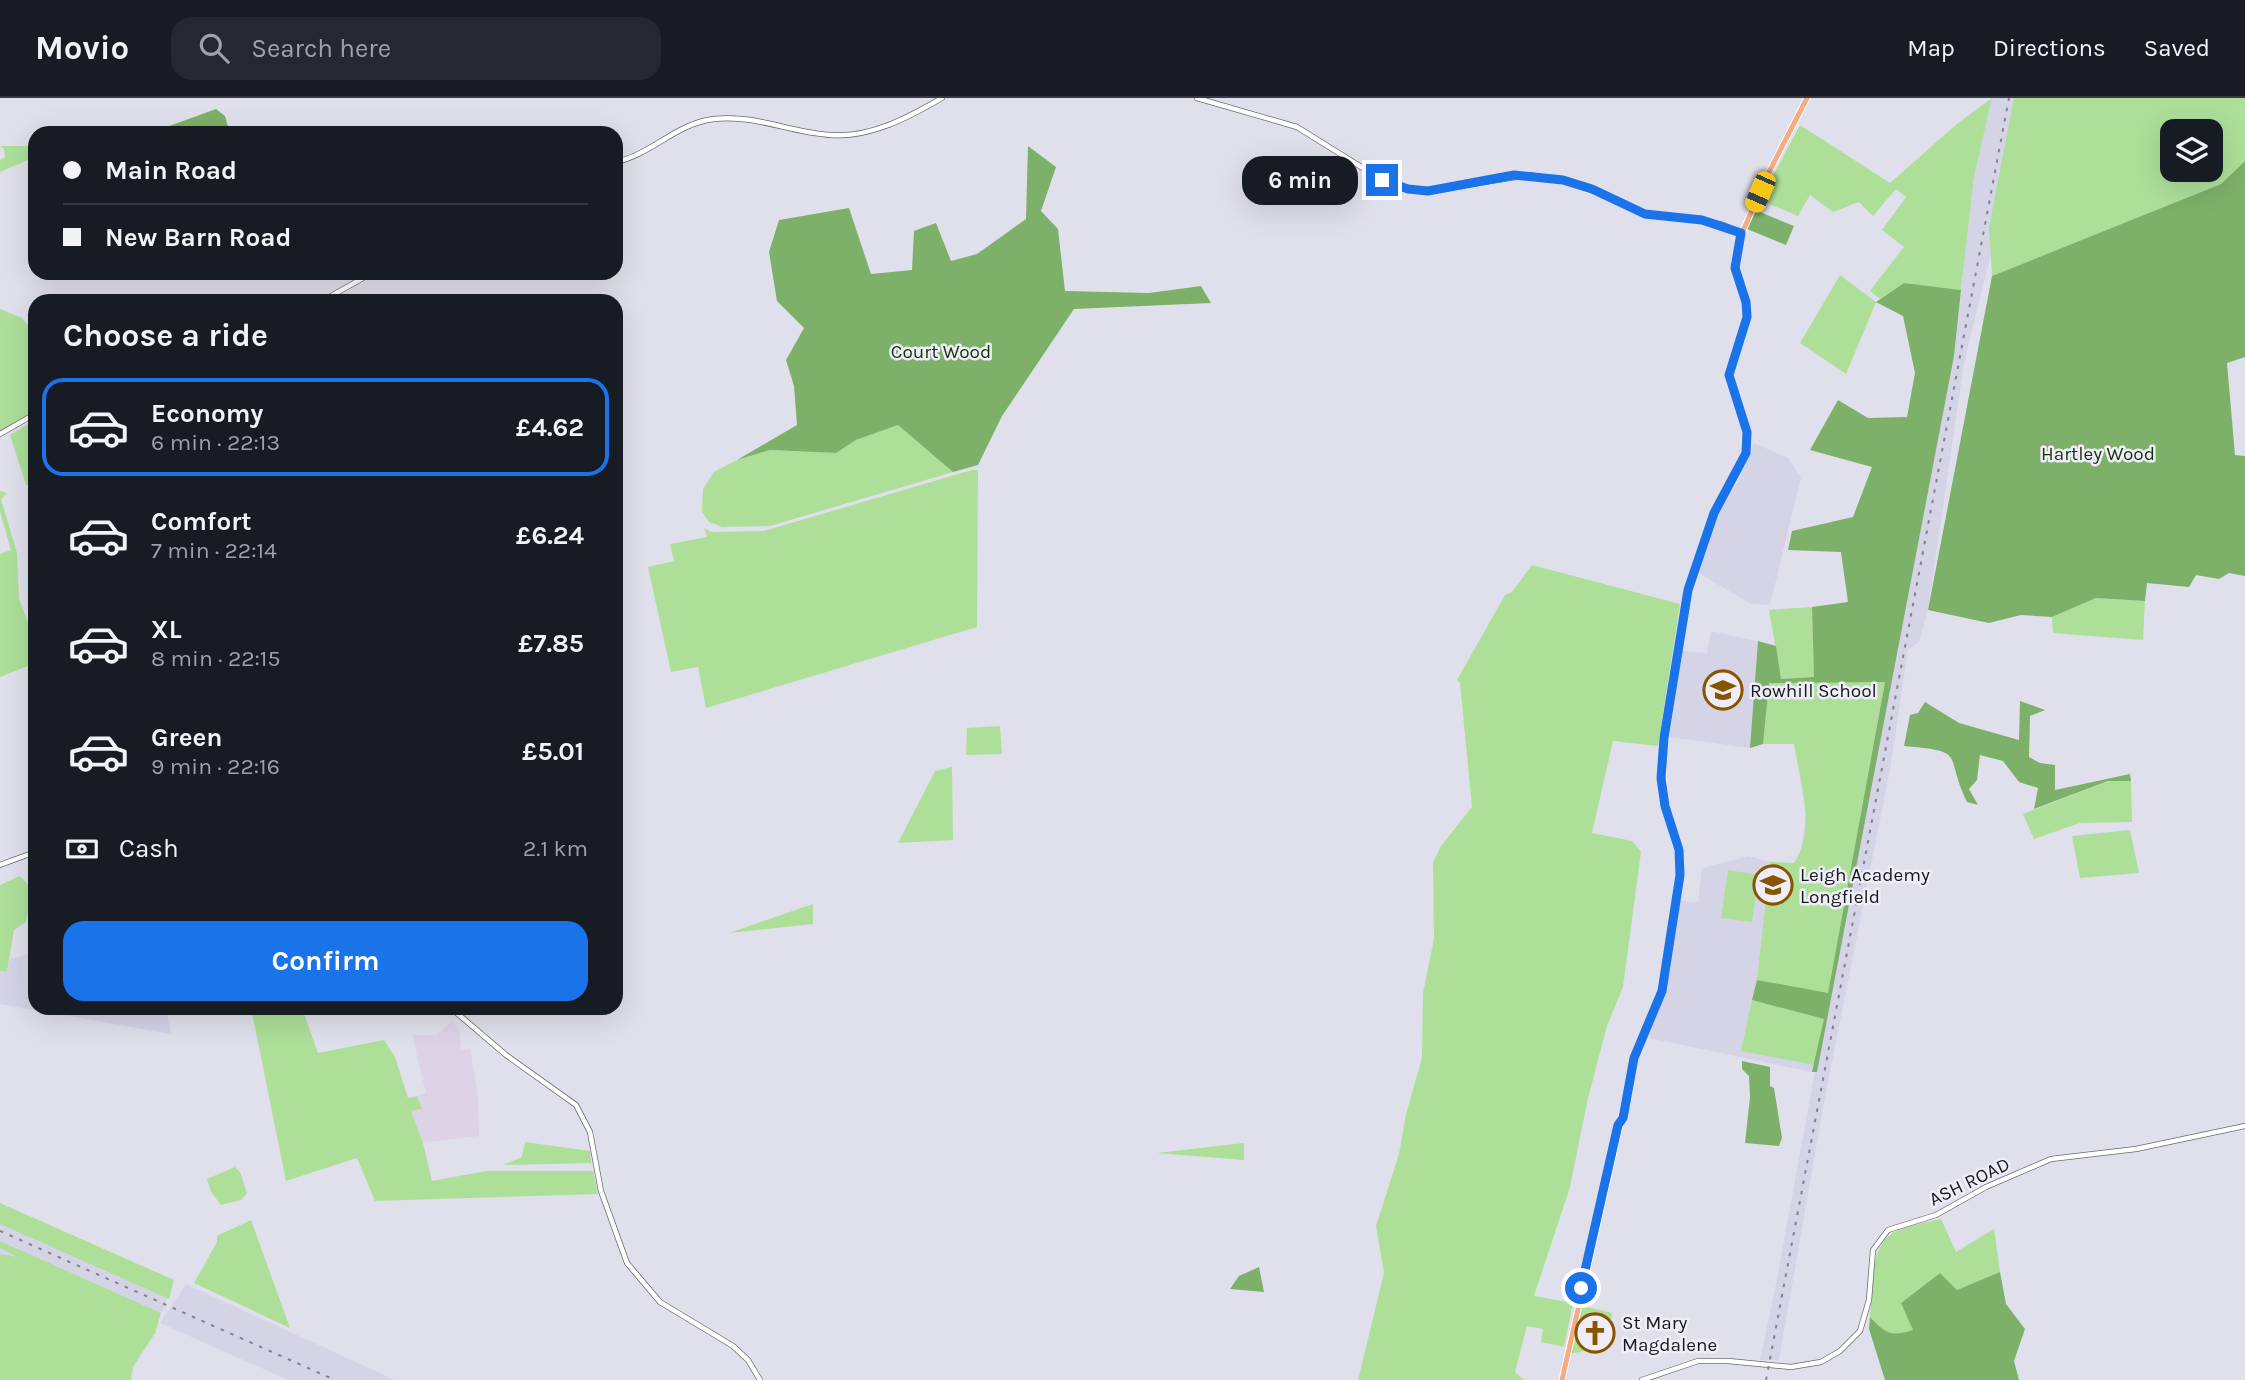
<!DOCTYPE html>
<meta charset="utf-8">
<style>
:root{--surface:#171b24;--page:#242831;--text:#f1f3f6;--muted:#9ea1a6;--line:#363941;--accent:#1a73e8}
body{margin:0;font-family:Karla,sans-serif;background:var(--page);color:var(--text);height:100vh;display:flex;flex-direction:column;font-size:26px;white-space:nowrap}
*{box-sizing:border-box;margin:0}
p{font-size:23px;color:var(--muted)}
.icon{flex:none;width:38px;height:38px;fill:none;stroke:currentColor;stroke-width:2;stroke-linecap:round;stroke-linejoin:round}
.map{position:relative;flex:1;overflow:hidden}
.drawer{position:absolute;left:28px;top:196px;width:595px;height:721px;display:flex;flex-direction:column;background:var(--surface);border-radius:21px;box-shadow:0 7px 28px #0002}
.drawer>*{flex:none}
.banner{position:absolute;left:28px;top:28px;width:595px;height:154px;border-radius:21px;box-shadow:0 7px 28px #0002;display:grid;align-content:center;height:154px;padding:0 35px;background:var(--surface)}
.buttons{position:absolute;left:2160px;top:21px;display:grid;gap:14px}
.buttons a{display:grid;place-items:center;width:63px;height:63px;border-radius:14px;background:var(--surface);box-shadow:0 7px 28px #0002;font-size:35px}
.end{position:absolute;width:32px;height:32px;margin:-16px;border:9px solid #1a73e8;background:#fff;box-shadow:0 0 0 4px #fff}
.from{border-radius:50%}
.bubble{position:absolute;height:49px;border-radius:21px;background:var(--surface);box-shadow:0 7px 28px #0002;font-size:23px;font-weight:700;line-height:49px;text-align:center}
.car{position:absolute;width:21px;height:42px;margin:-21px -10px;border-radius:9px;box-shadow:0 0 5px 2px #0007;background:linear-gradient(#f5c518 24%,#345 0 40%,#f5c518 0 76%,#345 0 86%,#f5c518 0)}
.banner b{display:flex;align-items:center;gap:24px;height:66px;font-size:26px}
.banner b+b{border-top:2px solid var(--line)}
.banner i{width:18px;height:18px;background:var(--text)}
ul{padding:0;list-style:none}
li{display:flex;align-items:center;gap:21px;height:98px;margin:0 14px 10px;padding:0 21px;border:4px solid transparent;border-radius:21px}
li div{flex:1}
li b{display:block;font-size:26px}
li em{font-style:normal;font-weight:700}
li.selected{border-color:var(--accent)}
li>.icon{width:63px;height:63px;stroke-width:1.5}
h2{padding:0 35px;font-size:32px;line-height:84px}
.pay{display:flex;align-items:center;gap:18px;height:77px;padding:0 35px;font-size:26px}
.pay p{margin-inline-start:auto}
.cta{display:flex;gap:14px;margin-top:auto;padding:14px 35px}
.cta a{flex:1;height:80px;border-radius:21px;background:var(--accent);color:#fff;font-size:28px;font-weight:700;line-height:80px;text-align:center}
header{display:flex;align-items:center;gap:42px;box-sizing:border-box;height:98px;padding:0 35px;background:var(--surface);border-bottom:2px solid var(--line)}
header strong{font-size:33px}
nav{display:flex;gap:38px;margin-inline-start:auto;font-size:24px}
.search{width:490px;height:63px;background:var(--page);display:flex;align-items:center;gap:18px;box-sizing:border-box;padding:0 24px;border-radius:21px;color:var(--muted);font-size:26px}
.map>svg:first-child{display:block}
</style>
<header>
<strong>Movio</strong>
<div class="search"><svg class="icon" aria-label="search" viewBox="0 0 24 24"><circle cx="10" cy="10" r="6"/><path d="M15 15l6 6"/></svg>Search here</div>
<nav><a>Map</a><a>Directions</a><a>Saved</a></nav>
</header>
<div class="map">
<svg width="2245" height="1282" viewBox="0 0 2245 1282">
<rect width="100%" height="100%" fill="#e0e0ec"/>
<!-- commercial -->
<path fill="#ded2e7" d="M 452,923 L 460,934 L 461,952 L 470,950 L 478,999 L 479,1038 L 423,1045 L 411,1013 L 422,1011 L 417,998 L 426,995 L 412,937 L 437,937 Z"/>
<!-- built -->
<path fill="#d5d4e7" d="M 1992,0 L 2024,0 L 2022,31 L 1964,265 L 1928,512 L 1919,544 L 1908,552 L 1890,672 L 1825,999 L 1779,1262 L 1760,1262 L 1776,1186 L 1907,470 L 1924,413 L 1954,258 L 1974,79 Z
M 1754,345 L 1788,360 L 1801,380 L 1770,507 L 1751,506 L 1697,474 L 1716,414 L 1738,383 Z
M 1711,533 L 1769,546 L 1885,583 L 1812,974 L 1649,940 L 1666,886 L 1679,803 L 1698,804 L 1702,770 L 1749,758 L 1770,764 L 1793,765 L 1800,755 L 1806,718 L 1794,646 L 1763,646 L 1750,650 L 1668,639 L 1683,553 L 1707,555 Z
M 35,855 L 35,910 L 166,910 L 171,936 L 0,906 L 0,873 L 7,873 L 10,861 Z
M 0,1107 L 174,1182 L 162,1214 L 154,1222 L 0,1157 Z
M 186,1186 L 395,1282 L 288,1282 L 160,1225 Z"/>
<!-- green -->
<path fill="#addf99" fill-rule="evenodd" d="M 1992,0 L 1974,79 L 1961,192 L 1904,185 L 1880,201 L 1870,193 L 1904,149 L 1882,132 L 1906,99 L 1896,91 L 1873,118 L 1859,104 L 1833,114 L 1810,97 L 1798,118 L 1760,102 L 1800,27 L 1890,85 L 1958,25 Z
M 2014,0 L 2245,0 L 2245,63 L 2221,86 L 1992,178 L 1989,129 ZM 2172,33 L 2210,33 L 2210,72 L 2172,72 Z
M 0,48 L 35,48 L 35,53 L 30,54 L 28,62 L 0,74 L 0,62 L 5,59 L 4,51 Z
M 1840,177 L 1876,204 L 1846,276 L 1800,245 Z
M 0,211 L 22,220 L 32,233 L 35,313 L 0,334 Z
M 35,322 L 35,386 L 26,387 L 10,337 Z
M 898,327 L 953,374 L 770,428 L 722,429 L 709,424 L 702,414 L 703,391 L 714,374 L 737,362 L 770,352 L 836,355 L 856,342 Z
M 972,372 L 978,372 L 977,529 L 706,610 L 698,569 L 671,574 L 648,469 L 674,463 L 670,446 L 707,439 L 704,430 L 711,434 L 764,433 Z
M 0,393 L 7,395 L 1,401 L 17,455 L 19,501 L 35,542 L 35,565 L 0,579 L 0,456 L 11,452 L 0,414 Z
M 1532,467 L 1680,506 L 1658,648 L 1613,643 L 1592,735 L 1632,743 L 1641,754 L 1623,889 L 1607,928 L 1588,1000 L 1570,1089 L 1534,1198 L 1573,1205 L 1564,1249 L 1541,1244 L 1543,1231 L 1527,1228 L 1515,1274 L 1524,1282 L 1358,1282 L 1384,1175 L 1376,1128 L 1399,1056 L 1406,1016 L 1422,960 L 1423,895 L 1434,841 L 1433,764 L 1441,748 L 1472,709 L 1460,585 L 1457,582 L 1505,497 L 1512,494 Z
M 2096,500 L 2145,503 L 2143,542 L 2053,535 L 2052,519 Z
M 1812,509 L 1814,579 L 1781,581 L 1769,512 Z
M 1885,583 L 1828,896 L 1757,882 L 1770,764 L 1794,765 C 1817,732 1800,682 1794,646 L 1763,646 L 1769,585 Z
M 1000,628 L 1002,656 L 966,657 L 967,630 Z
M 952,669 L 953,742 L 898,745 L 935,673 Z
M 2109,683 L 2131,683 L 2132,724 L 2080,725 L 2034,741 L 2023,716 Z
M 2130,732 L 2139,775 L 2080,780 L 2072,738 Z
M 1728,772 L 1759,777 L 1752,824 L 1721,820 Z
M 20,778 L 35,794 L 35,804 L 29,811 L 26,824 L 14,832 L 7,874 L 0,873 L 0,787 Z
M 813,806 L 813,826 L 729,835 Z
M 1752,902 L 1824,921 L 1815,967 L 1741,953 Z
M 251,910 L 302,910 L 318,955 L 384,942 L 395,959 L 408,1000 L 417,998 L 422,1011 L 411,1013 L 423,1045 L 432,1083 L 486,1073 L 593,1073 L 598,1096 L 375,1103 L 357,1060 L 286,1083 Z
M 525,1044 L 590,1053 L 591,1065 L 503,1067 L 522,1059 Z
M 1244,1045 L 1244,1062 L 1157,1055 Z
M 235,1069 L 240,1074 L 247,1095 L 241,1102 L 221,1107 L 211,1094 L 207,1081 Z
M 0,1105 L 174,1182 L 169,1201 L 0,1126 Z
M 1941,1121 L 1956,1154 L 1994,1131 L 2000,1174 L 1957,1192 L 1940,1175 L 1901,1205 L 1914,1232 C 1889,1240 1888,1238 1870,1219 C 1873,1195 1869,1148 1893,1135 C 1907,1127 1926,1125 1941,1121 Z
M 251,1122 L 290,1230 L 194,1185 L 217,1144 L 217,1138 Z
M 0,1143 L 161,1215 L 155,1235 L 133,1269 L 131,1282 L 0,1282 L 0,1156 L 18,1159 L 0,1150 Z
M 1579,1207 L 1612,1215 L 1608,1249 L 1568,1256 Z"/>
<!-- forest -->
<path fill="#7db068" d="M 216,11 L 225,18 L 230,35 L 150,35 Z
M 1028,48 L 1056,69 L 1041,113 L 1058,131 L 1065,193 L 1149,195 L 1201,188 L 1211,205 L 1074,211 L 1002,318 L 978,367 L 953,374 L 898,327 L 856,342 L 836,355 L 770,352 L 737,362 L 797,327 L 794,288 L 786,262 L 804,230 L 777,203 L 769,154 L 779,122 L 849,110 L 871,176 L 912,172 L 914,133 L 936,125 L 951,163 L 977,156 L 1026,121 Z
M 2245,63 L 2245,259 L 2227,265 L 2235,357 L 2245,358 L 2245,478 L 2229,475 L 2219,481 L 2196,477 L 2189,489 L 2147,485 L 2145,503 L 2096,500 L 2052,519 L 2021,517 L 1989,525 L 1928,512 L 1992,178 L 2221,86 Z
M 1755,112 L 1794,128 L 1786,147 L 1747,131 Z
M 1904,185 L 1961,192 L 1954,258 L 1817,974 L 1812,974 L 1824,921 L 1752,902 L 1757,882 L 1828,895 L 1885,584 L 1769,585 L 1763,646 L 1750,650 L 1758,543 L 1776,548 L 1781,581 L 1814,579 L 1812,509 L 1848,504 L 1841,454 L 1788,452 L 1792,433 L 1853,419 L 1872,369 L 1810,352 L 1838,302 L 1868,320 L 1907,319 L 1915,275 L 1903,218 L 1876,204 Z
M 2020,603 L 2045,612 L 2030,618 L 2029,659 L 2040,665 L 2055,667 L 2055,692 L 2130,676 L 2131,683 L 2108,683 L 2034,711 L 2038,690 L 2019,684 L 2003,663 L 1980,657 L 1977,682 L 1969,691 L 1978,707 L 1967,704 C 1943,655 1969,654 1904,648 L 1910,617 L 1918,615 L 1925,604 L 1959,625 L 2019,642 Z
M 1742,963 L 1770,969 L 1770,988 L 1774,990 L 1782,1040 L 1779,1048 L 1745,1045 L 1750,999 L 1749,978 L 1742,971 Z
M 1259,1169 L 1264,1194 L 1230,1191 L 1239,1178 Z
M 2000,1174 L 2006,1206 L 2025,1231 L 2014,1263 L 2019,1282 L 1885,1282 L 1869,1231 L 1870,1219 C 1886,1236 1891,1239 1913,1232 L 1901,1205 L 1940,1175 L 1957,1192 Z"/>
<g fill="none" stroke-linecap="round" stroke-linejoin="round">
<!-- minor casing -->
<g stroke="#696873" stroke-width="6">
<path id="minor" d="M 1197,0 L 1297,29 L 1382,82 L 1408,91 L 1428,93 L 1529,77 L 1563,82 L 1592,91 L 1645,116 L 1702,122 L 1723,127 L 1742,135
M 616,64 C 652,56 677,25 714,21 C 755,16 791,35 831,37 C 871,40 909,19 942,0
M 322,203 L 372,175
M 0,336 L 35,316
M 0,767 L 35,754
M 451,910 L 506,957 L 576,1007 L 590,1034 L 601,1093 L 627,1165 L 660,1204 L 733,1248 L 748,1262 L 760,1282
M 1642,1282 L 1698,1263 L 1728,1263 L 1791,1269 L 1821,1264 L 1840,1253 L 1860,1233 L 1869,1202 L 1873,1152 L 1888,1132 L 1936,1117 L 1986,1089 L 2051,1061 L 2136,1051 L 2245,1028"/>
</g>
<!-- major casing -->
<g stroke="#fff" stroke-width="7">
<path id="major" d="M 1562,1282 L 1635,960 L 1662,893 L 1665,873 L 1681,765 L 1665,708 L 1662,662 L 1688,492 L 1714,415 L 1746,355 L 1747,334 L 1729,277 L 1747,219 L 1746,201 L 1735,170 L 1737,155 L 1742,135 L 1768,76 L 1807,0"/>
</g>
<!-- minor -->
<use href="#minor" stroke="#fff" stroke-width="4.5"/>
<!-- major -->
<use href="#major" stroke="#f3ac83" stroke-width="5"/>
<!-- rail -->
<path stroke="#82828a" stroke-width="2" stroke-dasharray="3.5 7" stroke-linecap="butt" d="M 0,1133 L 335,1282
M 1766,1282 L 2009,0"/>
</g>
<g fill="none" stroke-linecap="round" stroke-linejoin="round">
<!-- route -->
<path stroke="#1a73e8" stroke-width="9" d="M 1382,82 L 1408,91 L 1428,93 L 1514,77 L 1563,82 L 1592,91 L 1645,116 L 1702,122 L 1741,135 L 1735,170 L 1746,204 L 1747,219 L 1729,277 L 1747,334 L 1746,355 L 1714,415 L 1688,492 L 1664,640 L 1661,680 L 1665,708 L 1679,752 L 1680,777 L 1662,893 L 1634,960 L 1623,1020 L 1618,1027 L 1581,1190"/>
</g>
<!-- icons -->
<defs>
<g id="school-ring" transform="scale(2.0125)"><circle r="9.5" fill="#eeedf9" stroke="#885400" stroke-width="1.5"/><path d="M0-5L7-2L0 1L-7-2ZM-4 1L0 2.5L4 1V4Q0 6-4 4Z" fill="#885400"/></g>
<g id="church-ring" transform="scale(2.0125)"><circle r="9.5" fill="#eeedf9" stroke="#885400" stroke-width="1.5"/><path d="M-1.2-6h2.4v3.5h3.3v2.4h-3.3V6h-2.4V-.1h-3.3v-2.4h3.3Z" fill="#885400"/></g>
</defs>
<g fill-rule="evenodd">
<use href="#school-ring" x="1723" y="592"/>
<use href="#school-ring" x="1773" y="787"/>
<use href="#church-ring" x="1595" y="1235"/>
</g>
<g text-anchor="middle" stroke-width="5" stroke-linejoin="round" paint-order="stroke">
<!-- park labels -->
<g font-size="19" fill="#133501" stroke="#eeedf9">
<text x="941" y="260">Court Wood</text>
<text x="2098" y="362">Hartley Wood</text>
</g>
<!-- poi labels -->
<g font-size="19" fill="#18181c" stroke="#eeedf9" text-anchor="start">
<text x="1750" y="599">Rowhill School</text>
<text x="1800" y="783">Leigh Academy<tspan x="1800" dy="22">Longfield</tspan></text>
<text x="1622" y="1231">St Mary<tspan x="1622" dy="22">Magdalene</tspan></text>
</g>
<!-- street labels -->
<g font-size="19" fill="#18181c" stroke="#eeedf9">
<text transform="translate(1969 1083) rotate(-26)" y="7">ASH ROAD</text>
</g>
</g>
</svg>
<div class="buttons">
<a><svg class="icon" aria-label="layers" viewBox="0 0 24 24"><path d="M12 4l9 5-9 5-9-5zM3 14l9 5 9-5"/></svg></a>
</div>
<i class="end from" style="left:1581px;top:1190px"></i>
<i class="end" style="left:1382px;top:82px"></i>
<div class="bubble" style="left:1242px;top:58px;width:116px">6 min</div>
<i class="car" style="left:1760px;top:94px;rotate:204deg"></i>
<div class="banner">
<b><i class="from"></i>Main Road</b>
<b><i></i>New Barn Road</b>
</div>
<section class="drawer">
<h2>Choose a ride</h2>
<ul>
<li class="selected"><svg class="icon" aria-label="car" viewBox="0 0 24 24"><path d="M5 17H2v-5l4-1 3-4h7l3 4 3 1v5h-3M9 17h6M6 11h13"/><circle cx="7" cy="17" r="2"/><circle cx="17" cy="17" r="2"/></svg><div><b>Economy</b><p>6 min · 22:13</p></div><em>£4.62</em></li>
<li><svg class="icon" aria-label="car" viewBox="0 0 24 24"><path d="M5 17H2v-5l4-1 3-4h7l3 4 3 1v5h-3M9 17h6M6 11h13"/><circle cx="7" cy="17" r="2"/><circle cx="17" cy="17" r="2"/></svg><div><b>Comfort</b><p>7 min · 22:14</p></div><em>£6.24</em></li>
<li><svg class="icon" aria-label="car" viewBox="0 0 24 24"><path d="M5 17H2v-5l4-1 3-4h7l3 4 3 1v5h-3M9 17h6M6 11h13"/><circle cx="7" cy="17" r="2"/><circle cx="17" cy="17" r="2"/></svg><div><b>XL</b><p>8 min · 22:15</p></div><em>£7.85</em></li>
<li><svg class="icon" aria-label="car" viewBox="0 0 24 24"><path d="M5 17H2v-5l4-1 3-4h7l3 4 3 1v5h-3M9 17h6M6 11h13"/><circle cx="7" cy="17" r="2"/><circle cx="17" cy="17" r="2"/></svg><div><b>Green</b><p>9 min · 22:16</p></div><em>£5.01</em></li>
</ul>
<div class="pay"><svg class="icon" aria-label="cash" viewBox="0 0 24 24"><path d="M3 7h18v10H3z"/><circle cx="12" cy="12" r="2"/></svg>Cash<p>2.1 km</p></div>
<div class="cta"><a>Confirm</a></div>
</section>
</div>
